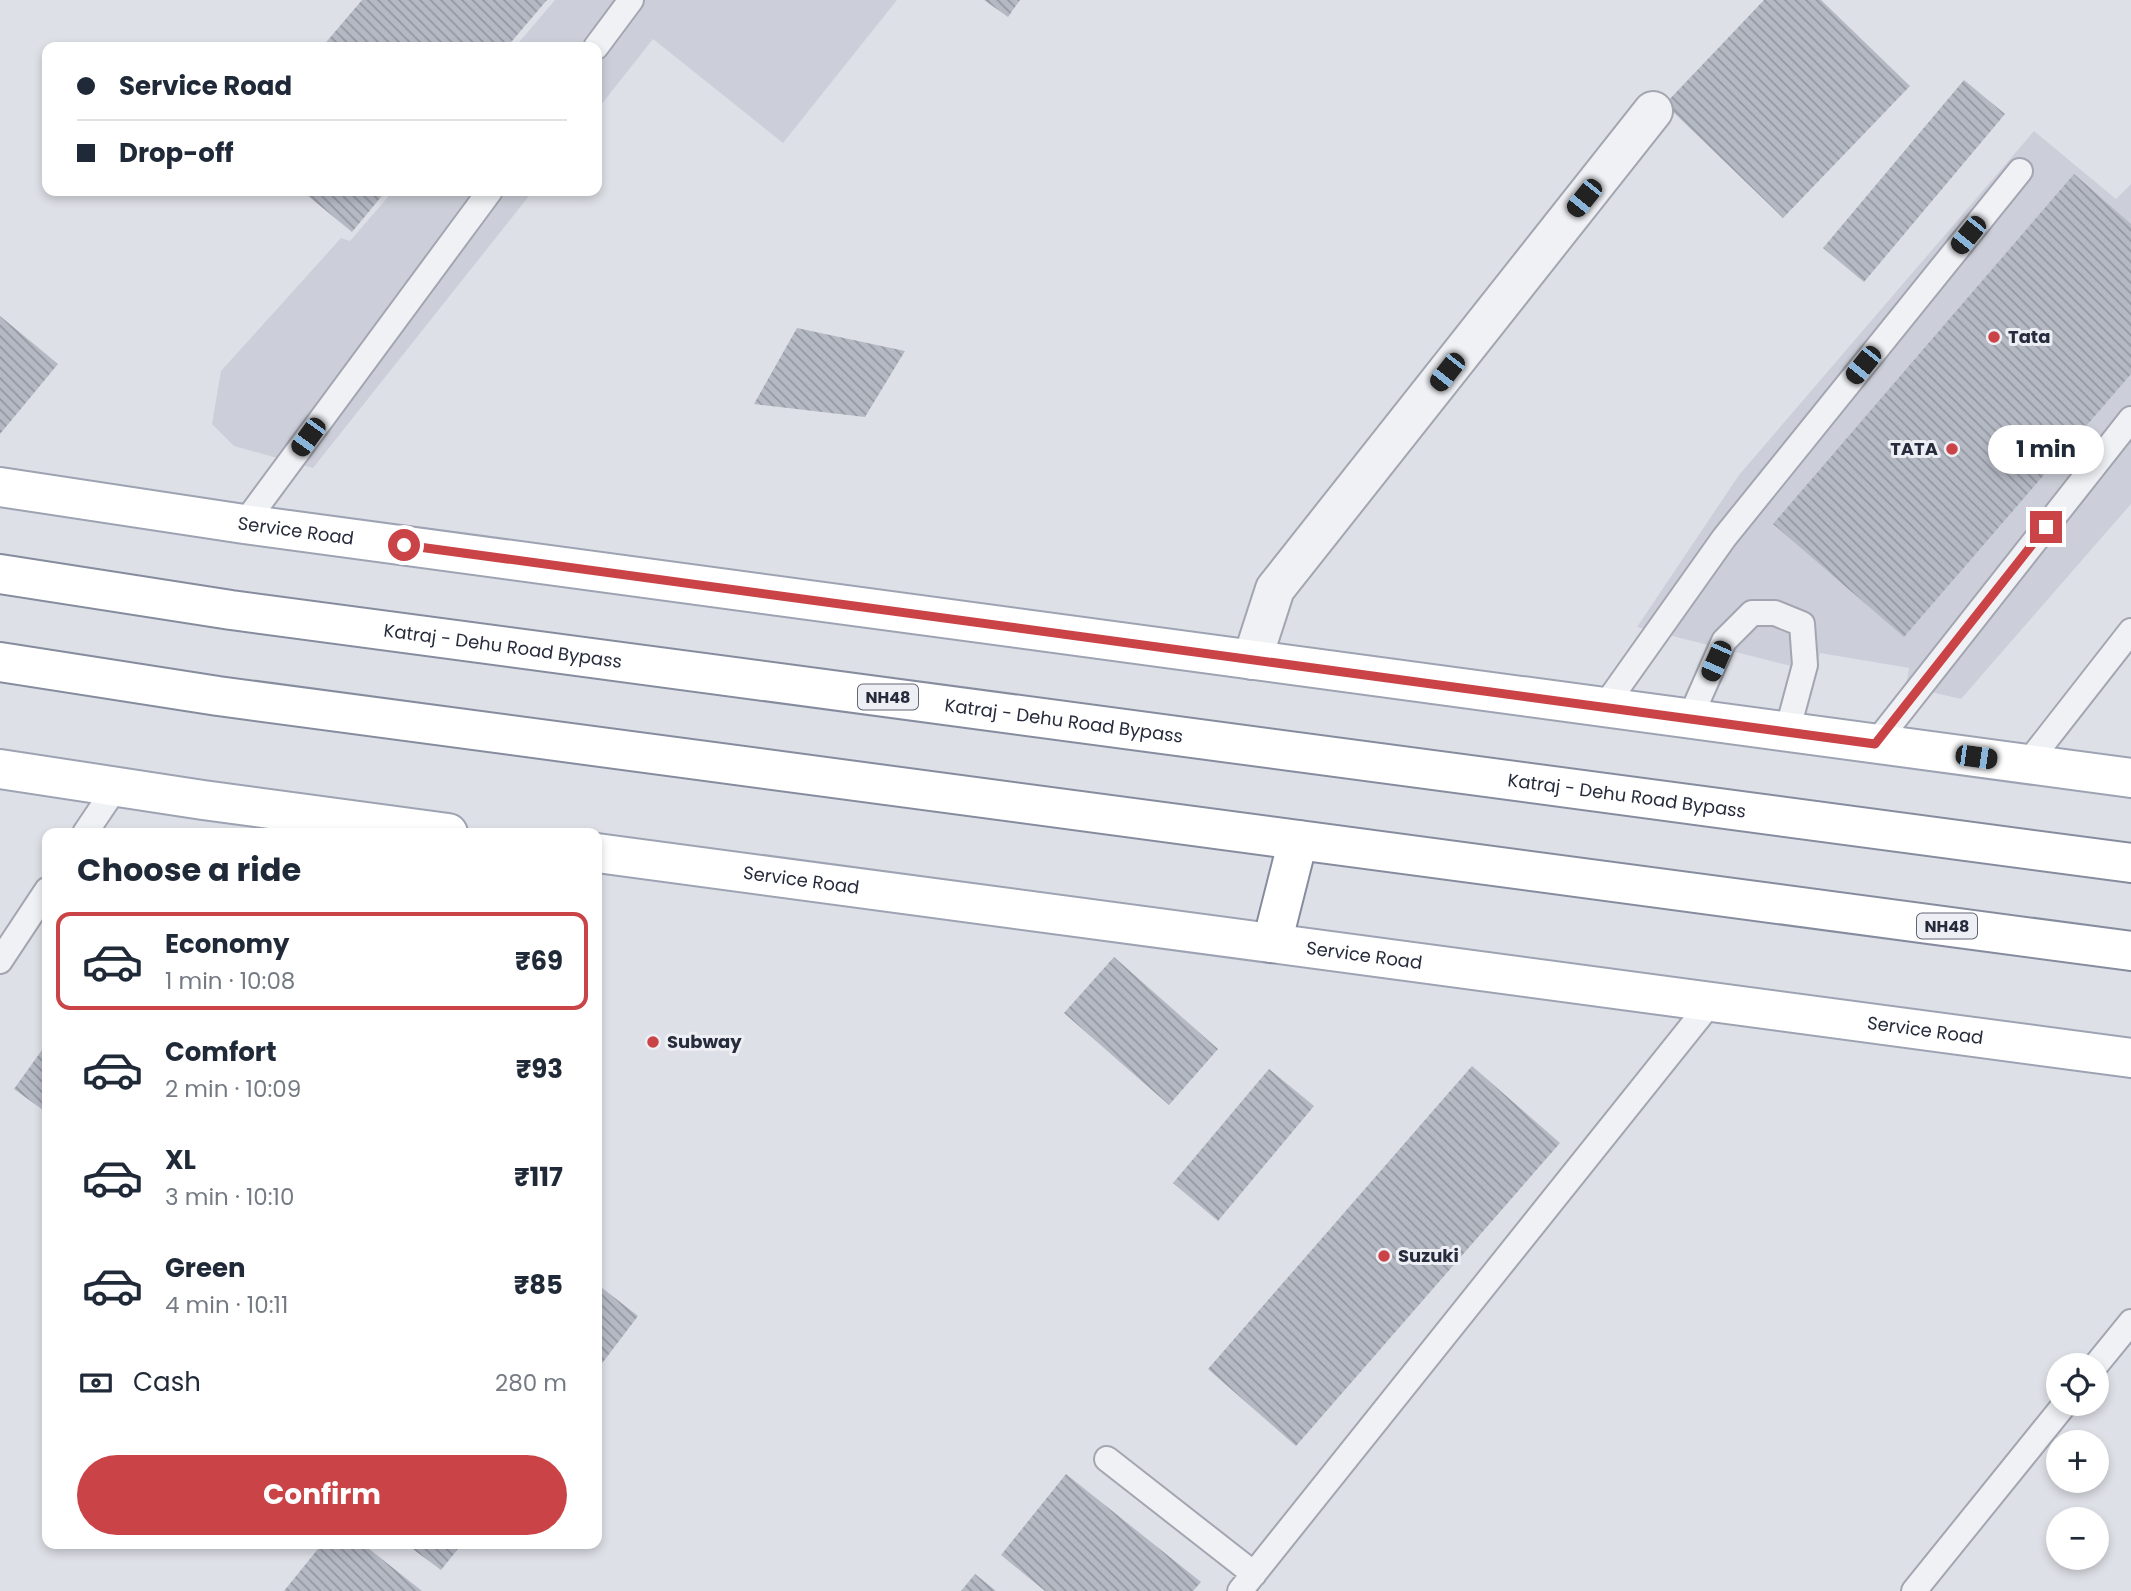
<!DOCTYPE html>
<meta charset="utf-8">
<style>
:root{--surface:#fff;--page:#f6f6f7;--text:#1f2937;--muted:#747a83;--line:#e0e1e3;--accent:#ca4447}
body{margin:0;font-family:Poppins,sans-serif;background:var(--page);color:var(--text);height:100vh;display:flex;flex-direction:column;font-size:26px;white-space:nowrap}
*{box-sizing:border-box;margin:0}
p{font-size:23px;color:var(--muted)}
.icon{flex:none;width:38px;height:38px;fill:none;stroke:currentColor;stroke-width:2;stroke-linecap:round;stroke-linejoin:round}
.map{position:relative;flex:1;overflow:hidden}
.sheet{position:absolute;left:42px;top:828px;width:560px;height:721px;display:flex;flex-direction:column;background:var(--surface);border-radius:14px;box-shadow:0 4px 10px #0003}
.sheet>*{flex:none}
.top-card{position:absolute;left:42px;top:42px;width:560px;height:154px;border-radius:14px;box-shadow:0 4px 10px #0003;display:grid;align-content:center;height:154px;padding:0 35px;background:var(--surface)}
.buttons{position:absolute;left:2046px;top:1353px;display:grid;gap:14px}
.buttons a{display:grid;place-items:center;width:63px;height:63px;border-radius:50%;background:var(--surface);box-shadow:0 4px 10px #0003;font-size:35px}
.end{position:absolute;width:32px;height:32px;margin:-16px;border:9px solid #ca4447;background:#fff;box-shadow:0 0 0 4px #fff}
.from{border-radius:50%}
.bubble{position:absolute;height:49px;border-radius:24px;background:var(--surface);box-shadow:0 4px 10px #0003;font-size:23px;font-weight:700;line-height:49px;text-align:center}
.car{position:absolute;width:21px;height:42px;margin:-21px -10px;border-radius:9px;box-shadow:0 0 5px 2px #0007;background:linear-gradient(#222 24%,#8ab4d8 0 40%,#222 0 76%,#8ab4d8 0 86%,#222 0)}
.top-card b{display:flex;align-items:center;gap:24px;height:66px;font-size:26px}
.top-card b+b{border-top:2px solid var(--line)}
.top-card i{width:18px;height:18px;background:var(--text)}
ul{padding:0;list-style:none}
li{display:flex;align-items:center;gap:21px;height:98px;margin:0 14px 10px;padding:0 21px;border:4px solid transparent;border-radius:14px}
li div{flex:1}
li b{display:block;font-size:26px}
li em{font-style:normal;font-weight:700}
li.active{border-color:var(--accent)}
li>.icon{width:63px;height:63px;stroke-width:1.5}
h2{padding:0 35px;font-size:32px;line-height:84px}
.pay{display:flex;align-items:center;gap:18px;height:77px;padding:0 35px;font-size:26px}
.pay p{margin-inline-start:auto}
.primary-button{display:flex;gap:14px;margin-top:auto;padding:14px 35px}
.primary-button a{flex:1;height:80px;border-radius:42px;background:var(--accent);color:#fff;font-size:28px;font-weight:700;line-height:80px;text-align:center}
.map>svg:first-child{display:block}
</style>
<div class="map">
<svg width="2131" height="1591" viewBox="0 0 2131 1591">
<defs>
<pattern id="building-back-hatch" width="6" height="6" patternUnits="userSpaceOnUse" patternTransform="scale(1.75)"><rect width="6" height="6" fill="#b5b9c4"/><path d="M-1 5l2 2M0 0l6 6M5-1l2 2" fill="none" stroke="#9397a0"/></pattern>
</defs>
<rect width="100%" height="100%" fill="#dee0e7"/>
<!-- built -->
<path fill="#cccfd9" d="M 555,0 L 897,0 L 783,143 L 653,39 L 597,110 L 597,47 L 515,47 Z
M 2034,131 L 2116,199 L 2131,184 L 2131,504 L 1961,699 L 1906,686 L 1909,668 L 1820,653 L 1815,672 L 1637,627 L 1739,475 Z
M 393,191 L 533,191 L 313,468 L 234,446 L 212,424 L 221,371 L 341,238 L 350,241 Z"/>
<!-- building -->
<path fill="url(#building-back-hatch)" d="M 362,0 L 547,0 L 507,47 L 322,47 Z
M 984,0 L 1020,0 L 1008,17 Z
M 1764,0 L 1821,0 L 1910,86 L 1783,218 L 1665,104 Z
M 1964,80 L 2005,114 L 1864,282 L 1823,248 Z
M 2074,174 L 2131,224 L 2131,374 L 1904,637 L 1773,524 Z
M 302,191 L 386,191 L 352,232 Z
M 0,316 L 58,364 L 0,434 Z
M 797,328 L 905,351 L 865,417 L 754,404 Z
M 1114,957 L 1218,1049 L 1169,1105 L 1064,1013 Z
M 47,1043 L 47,1113 L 14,1089 Z
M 1472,1066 L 1560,1143 L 1296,1446 L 1208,1369 Z
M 1269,1069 L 1314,1106 L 1218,1221 L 1173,1183 Z
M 597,1284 L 638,1316 L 597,1370 Z
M 1066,1474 L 1201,1582 L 1193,1591 L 1045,1591 L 1001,1555 Z
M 322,1544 L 363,1544 L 422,1591 L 284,1591 Z
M 406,1544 L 462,1544 L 441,1570 Z
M 975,1574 L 996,1591 L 961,1591 Z"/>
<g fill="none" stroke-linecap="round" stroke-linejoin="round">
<!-- lane casing -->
<g stroke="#a3a6b1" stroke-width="28">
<path id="lane" d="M 596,47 L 631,0
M 244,524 L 490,191
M 1604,707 L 1724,538 L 2020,171
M 1690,718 L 1724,641 L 1752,613 L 1775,613 L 1802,624 L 1805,665 L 1787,732
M 1875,744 L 2131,419
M 2027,764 L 2131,631
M 85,833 L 116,787
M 0,961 L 47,890
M 2096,1365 L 2131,1322
M 1107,1459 L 1254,1574
M 1240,1591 L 1712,1001
M 1914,1591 L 2065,1404"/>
</g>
<!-- street casing -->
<g stroke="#a3a6b1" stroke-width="42">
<path id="street" d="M 1252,660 L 1275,589 L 1653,111"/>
</g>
<!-- primary casing -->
<g stroke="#9da3b2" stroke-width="42">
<g id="primary">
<path id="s1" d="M 0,487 L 244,524 L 2131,778"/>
<path d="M 0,769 L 203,800 L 448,833"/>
<path id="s2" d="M 597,853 L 2131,1058"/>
</g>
</g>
<!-- highway casing -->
<g stroke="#858c9d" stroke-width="42">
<g id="highway">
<path id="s3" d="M 0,574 L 231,610 L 2131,863"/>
<path d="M 0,662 L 218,696 L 2131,951"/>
<path d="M 1272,943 L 1298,840"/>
</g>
</g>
<!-- lane -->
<use href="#lane" stroke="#f0f1f5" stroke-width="24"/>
<!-- street -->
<use href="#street" stroke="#f0f1f5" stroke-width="38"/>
<!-- primary -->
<use href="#primary" stroke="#fff" stroke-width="38"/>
<!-- highway -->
<use href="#highway" stroke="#fff" stroke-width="38"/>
</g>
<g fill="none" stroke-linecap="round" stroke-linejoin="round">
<!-- route -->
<path stroke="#ca4447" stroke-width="9" d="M 404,545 L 1875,744 L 2046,527"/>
</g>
<!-- markers -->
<g fill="#ca4447" stroke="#edeff5" stroke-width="2.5">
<circle cx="1994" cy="337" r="7"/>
<circle cx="1952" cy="449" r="7"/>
<circle cx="653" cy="1042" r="7"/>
<circle cx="1384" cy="1256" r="7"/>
</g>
<g text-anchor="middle" stroke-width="6" stroke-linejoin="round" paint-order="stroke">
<!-- shield labels -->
<g fill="#edeff5" stroke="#626674" stroke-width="2">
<rect x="858" y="684.5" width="60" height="25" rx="5"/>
<rect x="1917" y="913.5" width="60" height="25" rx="5"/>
</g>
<g font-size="16" font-weight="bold" fill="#272c3d">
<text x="888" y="703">NH48</text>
<text x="1947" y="932">NH48</text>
</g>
<!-- poi labels -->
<g font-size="18" font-weight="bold" fill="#272c3d" stroke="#edeff5" text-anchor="start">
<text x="2008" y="343">Tata</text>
<text x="1938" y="455" text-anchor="end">TATA</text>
<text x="667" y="1048">Subway</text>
<text x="1398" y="1262">Suzuki</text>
</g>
<!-- street labels -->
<g font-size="18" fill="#272c3d" stroke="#edeff5">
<text dy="6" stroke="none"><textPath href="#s1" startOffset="299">Service Road</textPath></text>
<text dy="6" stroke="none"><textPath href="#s3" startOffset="508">Katraj - Dehu Road Bypass</textPath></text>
<text dy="6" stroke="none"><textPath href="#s3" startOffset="1074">Katraj - Dehu Road Bypass</textPath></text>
<text dy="6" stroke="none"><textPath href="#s3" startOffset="1642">Katraj - Dehu Road Bypass</textPath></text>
<text dy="6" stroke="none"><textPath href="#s2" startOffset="206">Service Road</textPath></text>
<text dy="6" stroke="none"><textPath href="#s2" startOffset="774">Service Road</textPath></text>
<text dy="6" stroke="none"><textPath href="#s2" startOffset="1340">Service Road</textPath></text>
</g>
</g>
</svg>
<div class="buttons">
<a><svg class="icon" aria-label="locate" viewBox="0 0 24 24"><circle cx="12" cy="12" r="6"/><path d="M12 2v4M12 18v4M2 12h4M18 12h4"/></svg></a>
<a>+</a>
<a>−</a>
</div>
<i class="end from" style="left:404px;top:545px"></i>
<i class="end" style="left:2046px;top:527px"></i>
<div class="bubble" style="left:1988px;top:425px;width:116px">1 min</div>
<i class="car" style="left:1584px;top:198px;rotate:219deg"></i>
<i class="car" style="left:1968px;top:235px;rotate:219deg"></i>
<i class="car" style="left:1863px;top:365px;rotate:219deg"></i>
<i class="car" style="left:1447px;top:372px;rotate:218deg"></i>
<i class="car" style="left:308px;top:437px;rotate:216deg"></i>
<i class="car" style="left:1716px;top:661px;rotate:204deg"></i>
<i class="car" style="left:1976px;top:757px;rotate:98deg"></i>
<div class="top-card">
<b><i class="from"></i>Service Road</b>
<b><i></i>Drop-off</b>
</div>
<section class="sheet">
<h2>Choose a ride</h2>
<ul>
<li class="active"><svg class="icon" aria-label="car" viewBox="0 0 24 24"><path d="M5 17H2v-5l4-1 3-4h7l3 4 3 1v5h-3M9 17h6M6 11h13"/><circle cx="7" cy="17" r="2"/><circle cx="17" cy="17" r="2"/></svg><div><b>Economy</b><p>1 min · 10:08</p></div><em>₹69</em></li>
<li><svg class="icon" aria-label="car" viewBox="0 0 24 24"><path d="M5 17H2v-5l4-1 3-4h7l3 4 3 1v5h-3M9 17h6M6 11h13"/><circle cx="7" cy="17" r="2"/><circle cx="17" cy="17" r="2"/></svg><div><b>Comfort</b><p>2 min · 10:09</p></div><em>₹93</em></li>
<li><svg class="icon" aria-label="car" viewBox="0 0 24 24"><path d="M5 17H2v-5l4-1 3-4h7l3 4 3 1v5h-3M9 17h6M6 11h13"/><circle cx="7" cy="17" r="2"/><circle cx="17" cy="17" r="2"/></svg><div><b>XL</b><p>3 min · 10:10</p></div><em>₹117</em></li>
<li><svg class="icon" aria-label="car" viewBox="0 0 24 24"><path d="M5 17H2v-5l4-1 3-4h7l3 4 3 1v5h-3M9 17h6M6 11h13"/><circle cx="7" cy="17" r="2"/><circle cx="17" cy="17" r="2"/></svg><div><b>Green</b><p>4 min · 10:11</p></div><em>₹85</em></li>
</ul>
<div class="pay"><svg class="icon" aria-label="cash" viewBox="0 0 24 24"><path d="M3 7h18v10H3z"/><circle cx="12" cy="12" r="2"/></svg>Cash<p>280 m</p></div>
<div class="primary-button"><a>Confirm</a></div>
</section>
</div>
